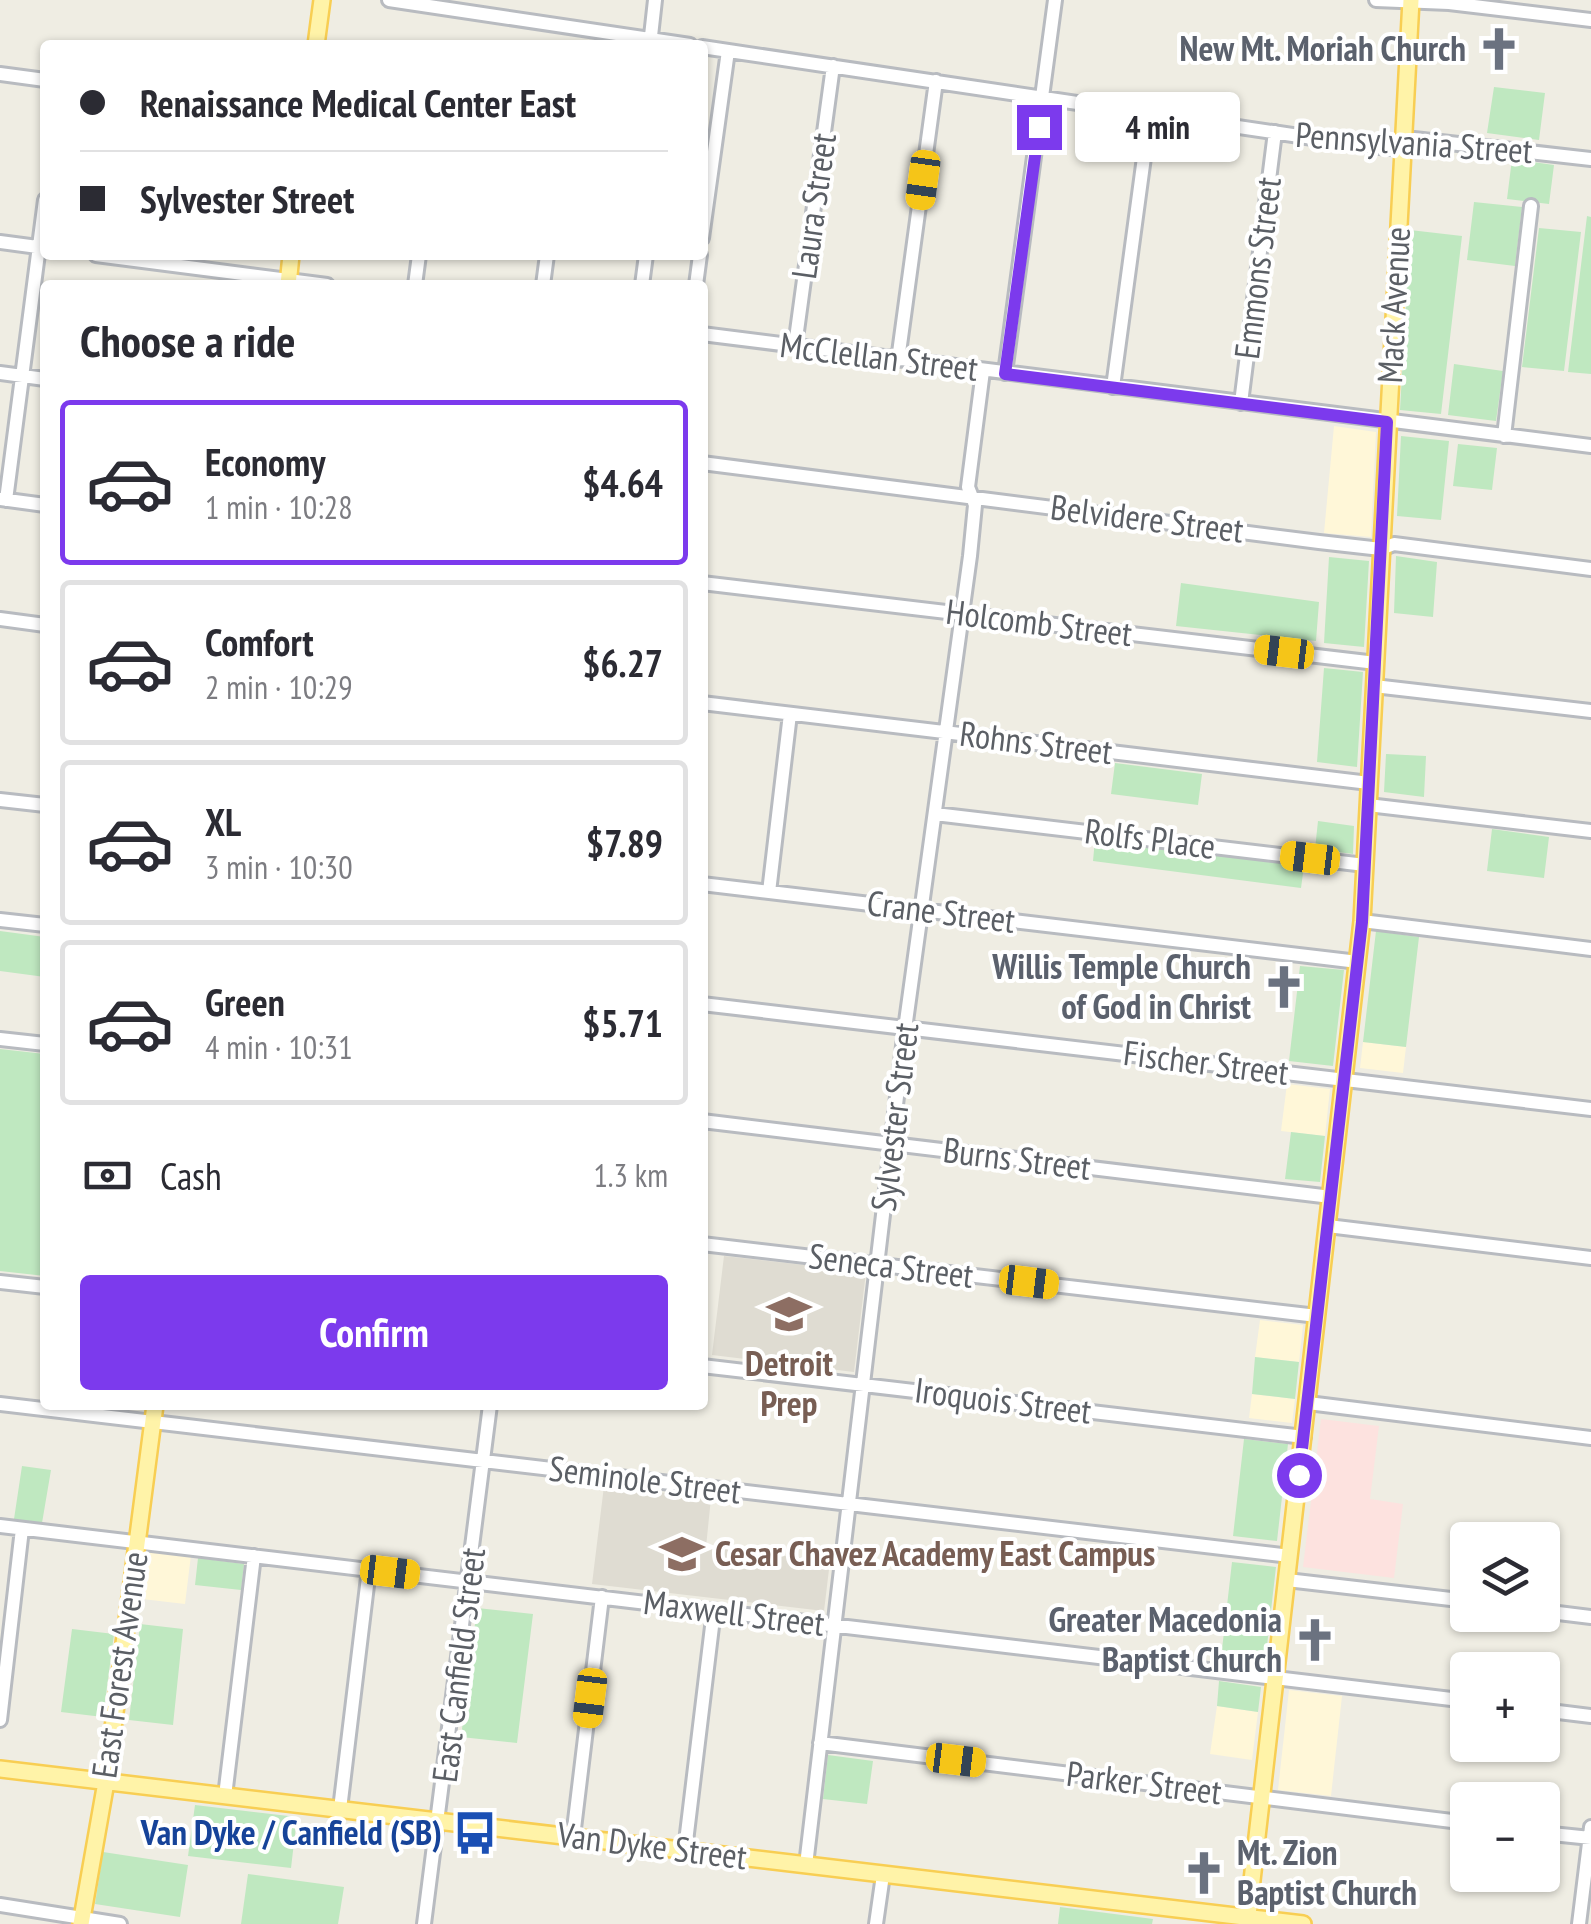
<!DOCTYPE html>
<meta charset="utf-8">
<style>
:root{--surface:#fff;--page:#f7f7f7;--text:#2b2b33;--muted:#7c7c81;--line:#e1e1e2;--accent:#7c3aed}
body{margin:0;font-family:"PT Sans Narrow",sans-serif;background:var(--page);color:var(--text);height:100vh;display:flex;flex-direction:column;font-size:38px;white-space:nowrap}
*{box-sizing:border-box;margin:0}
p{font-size:32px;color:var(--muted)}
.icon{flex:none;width:55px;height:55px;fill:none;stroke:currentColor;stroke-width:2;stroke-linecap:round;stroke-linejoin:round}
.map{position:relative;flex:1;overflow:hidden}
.panel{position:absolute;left:40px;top:280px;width:668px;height:1130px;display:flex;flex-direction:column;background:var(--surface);border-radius:10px;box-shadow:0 2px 8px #0004}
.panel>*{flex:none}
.hud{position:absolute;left:40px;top:40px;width:668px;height:220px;border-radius:10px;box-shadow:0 2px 8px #0004;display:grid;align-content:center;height:220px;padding:0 40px;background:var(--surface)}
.controls{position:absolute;left:1450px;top:1522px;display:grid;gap:20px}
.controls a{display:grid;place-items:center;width:110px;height:110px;border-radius:10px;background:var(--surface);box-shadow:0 2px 8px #0004;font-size:50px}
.end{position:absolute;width:45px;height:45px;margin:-22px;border:12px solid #7c3aed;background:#fff;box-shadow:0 0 0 5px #fff}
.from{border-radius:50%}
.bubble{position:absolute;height:70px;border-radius:10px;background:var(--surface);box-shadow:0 2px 8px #0004;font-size:32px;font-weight:600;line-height:70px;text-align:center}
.car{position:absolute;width:30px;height:60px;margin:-30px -15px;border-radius:12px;box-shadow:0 0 8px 2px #0007;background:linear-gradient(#f5c518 24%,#345 0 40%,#f5c518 0 76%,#345 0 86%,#f5c518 0)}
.hud b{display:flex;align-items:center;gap:35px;height:95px;font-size:38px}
.hud b+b{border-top:2px solid var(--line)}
.hud i{width:25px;height:25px;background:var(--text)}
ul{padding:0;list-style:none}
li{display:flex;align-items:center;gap:30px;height:165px;margin:0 20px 15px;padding:0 20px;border:5px solid var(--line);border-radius:10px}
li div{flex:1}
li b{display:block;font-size:38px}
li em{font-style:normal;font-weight:600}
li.on{border-color:var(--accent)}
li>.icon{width:90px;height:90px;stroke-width:1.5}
h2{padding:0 40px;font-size:45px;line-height:120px}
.pay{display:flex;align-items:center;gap:25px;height:110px;padding:0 40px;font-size:38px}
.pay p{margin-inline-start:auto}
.cta{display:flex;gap:20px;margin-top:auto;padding:20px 40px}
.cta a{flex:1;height:115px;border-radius:10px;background:var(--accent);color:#fff;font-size:40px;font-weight:600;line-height:115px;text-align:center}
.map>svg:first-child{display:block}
</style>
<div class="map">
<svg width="1591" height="1924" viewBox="0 0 1591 1924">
<rect width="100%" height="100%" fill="#efede3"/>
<!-- commercial -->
<path fill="#fff7d8" d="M 1334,426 L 1376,432 L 1371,537 L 1324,533 Z
M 1363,1042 L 1406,1047 L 1403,1073 L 1360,1068 Z
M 1287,1084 L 1330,1089 L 1325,1136 L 1281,1131 Z
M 1260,1320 L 1303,1325 L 1299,1362 L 1255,1357 Z
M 1252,1394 L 1295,1399 L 1292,1423 L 1249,1418 Z
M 148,1550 L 191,1555 L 185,1604 L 142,1599 Z
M 1289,1690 L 1342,1696 L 1331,1796 L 1278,1790 Z
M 1217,1706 L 1258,1712 L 1252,1760 L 1210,1754 Z"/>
<!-- education -->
<path fill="#dfdcd2" d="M 724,1256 L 866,1272 L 854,1372 L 712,1355 Z
M 604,1486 L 711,1498 L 706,1547 L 830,1561 L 824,1611 L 592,1584 Z"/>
<!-- medical -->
<path fill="#fde2df" d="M 1321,1419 L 1379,1426 L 1370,1499 L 1403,1504 L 1394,1578 L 1303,1567 Z"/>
<!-- green -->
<path fill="#bfe8c0" d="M 1494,87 L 1545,93 L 1539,140 L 1487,133 Z
M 1512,159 L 1554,165 L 1549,204 L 1507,199 Z
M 1474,202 L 1522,207 L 1515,266 L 1467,260 Z
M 1587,216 L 1591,217 L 1591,374 L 1568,372 Z
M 1539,228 L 1581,232 L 1564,371 L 1522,367 Z
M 1410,230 L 1462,236 L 1441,414 L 1400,410 Z
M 1454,364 L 1503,371 L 1496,421 L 1448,415 Z
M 1401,436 L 1449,441 L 1441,520 L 1397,516 Z
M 1458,444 L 1497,448 L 1492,490 L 1453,486 Z
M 1396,556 L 1437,562 L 1433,617 L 1394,613 Z
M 1329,557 L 1369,561 L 1364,647 L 1324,643 Z
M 1181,583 L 1319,602 L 1316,641 L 1176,626 Z
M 1324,668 L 1363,672 L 1357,767 L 1317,762 Z
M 1386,754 L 1426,756 L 1424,797 L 1384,792 Z
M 1115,763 L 1202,774 L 1198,805 L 1111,794 Z
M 1318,821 L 1354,826 L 1353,854 L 1315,849 Z
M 1492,829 L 1549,837 L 1544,878 L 1487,871 Z
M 1095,839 L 1304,866 L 1301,888 L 1093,861 Z
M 0,931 L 45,937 L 45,977 L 0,971 Z
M 1376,931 L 1419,937 L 1406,1047 L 1363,1042 Z
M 1300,966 L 1344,970 L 1333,1066 L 1289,1061 Z
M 0,1049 L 45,1054 L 45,1276 L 0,1271 Z
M 1291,1132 L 1325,1136 L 1320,1182 L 1285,1179 Z
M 1255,1357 L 1299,1362 L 1295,1399 L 1252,1394 Z
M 1244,1439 L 1288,1444 L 1277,1541 L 1233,1536 Z
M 22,1466 L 51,1470 L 42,1523 L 14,1519 Z
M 198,1558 L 244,1564 L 241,1590 L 195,1585 Z
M 1232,1562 L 1276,1567 L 1265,1663 L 1221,1658 Z
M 477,1608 L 533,1614 L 517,1743 L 461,1737 Z
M 140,1624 L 183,1629 L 173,1725 L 129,1720 Z
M 72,1629 L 114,1634 L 103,1717 L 61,1712 Z
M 1219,1681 L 1261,1687 L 1258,1712 L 1217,1706 Z
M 828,1755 L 873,1761 L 867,1804 L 823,1799 Z
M 195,1805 L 297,1817 L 291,1868 L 188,1856 Z
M 103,1852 L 188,1865 L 180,1917 L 95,1904 Z
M 248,1874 L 344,1887 L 338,1924 L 241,1924 Z
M 1060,1907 L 1153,1919 L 1152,1924 L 1058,1924 Z"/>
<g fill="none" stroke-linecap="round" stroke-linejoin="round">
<!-- minor casing -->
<g stroke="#b8bbc0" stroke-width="18">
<path id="minor" d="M 389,0 L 690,45
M 1376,0 L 1449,3 L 1591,20
M 650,45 L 655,0
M 702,47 L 1366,146 L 1392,148 L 1414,139 L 1591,159
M 0,74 L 45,80
M 702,238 L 728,51
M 0,242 L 45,248
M 96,255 L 327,285
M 415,285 L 419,255
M 543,285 L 547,255
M 642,285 L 646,255
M 696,285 L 700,255
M 702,334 L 1591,446
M 795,346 L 833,66
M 898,360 L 936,81
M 0,373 L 45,379
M 1005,373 L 1055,0
M 1113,387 L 1150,113
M 1241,403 L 1275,132
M 1504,436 L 1531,206
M 702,463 L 1319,542 L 1381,549 L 1394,544 L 1591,569
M 0,499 L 45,505
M 6,500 L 45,200
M 702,583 L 1376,663
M 0,619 L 45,625
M 1374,686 L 1591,711
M 702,703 L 1369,783
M 0,800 L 45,805
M 1368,805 L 1591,831
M 935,814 L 1365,865
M 702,884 L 1358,962
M 769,892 L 790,714
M 0,920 L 45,925
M 1362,921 L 1591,949
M 702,1004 L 1591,1109
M 0,1039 L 45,1044
M 702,1121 L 1331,1197
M 1328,1226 L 1591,1258
M 702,1244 L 1317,1316
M 0,1282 L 45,1287
M 702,1366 L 1304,1437
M 1308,1403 L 1591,1438
M 0,1404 L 1290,1556
M 0,1526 L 1468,1701
M 1287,1580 L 1468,1601
M 1542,1611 L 1591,1617
M 1542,1710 L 1591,1716
M 0,1720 L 22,1529
M 820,1743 L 1468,1823
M 225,1796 L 254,1556
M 340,1809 L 369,1569
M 1542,1833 L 1591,1838
M 573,1837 L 602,1597
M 685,1850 L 714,1610
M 806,1865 L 905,1029 L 970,556 L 975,505 L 968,487 L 983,371
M 0,1905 L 120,1924
M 424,1924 L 490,1405
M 876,1924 L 883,1875
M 1579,1924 L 1591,1827"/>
</g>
<!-- major casing -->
<g stroke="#f8ce53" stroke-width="20">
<path id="major" d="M 316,45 L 322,0
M 288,285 L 291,255
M 0,1769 L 1303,1924
M 81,1924 L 106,1782 L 155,1405
M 1247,1924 L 1362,921 L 1411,0"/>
</g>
<!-- minor -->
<use href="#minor" stroke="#fff" stroke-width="12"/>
<!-- major -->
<use href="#major" stroke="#fff3a8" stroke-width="15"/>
</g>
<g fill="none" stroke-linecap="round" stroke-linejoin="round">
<!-- route -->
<path stroke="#7c3aed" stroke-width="12" d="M 1039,127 L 1005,374 L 1387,422 L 1362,922 L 1299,1475"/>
</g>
<!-- icons -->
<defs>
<g id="church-bare" transform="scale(3.45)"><path d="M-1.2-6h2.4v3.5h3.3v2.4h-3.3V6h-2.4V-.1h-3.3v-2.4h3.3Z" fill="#6b7280" stroke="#fff" stroke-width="2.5" paint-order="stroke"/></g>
<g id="school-bare" transform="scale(3.45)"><path d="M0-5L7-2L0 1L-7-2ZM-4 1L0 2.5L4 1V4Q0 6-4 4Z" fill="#8d6e63" stroke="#fff" stroke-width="2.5" paint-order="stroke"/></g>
<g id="bus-bare" transform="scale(3.45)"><path d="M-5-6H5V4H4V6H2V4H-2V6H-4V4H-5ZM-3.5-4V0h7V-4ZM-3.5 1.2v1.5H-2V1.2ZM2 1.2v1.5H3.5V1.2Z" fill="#1a4fb4" stroke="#fff" stroke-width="2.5" paint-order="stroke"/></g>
</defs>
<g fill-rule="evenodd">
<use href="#church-bare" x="1499" y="49"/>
<use href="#church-bare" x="1284" y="987"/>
<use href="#school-bare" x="789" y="1314"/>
<use href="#school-bare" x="682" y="1554"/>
<use href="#church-bare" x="1315" y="1640"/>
<use href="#bus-bare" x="475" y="1833"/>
<use href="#church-bare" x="1204" y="1873"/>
</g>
<g text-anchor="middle" stroke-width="8" stroke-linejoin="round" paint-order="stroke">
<!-- worship labels -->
<g font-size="35" font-weight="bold" fill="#5b616d" stroke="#fff" text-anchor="end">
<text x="1466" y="61">New Mt. Moriah Church</text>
<text x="1251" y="979">Willis Temple Church<tspan x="1251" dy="40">of God in Christ</tspan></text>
<text x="1282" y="1632">Greater Macedonia<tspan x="1282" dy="40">Baptist Church</tspan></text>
<text x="1237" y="1865" text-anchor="start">Mt. Zion<tspan x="1237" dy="40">Baptist Church</tspan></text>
</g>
<!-- street labels -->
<g font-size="35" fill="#5b5f65" stroke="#fff">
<text transform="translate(1414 143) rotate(4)" y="12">Pennsylvania Street</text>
<text transform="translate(814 206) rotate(-82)" y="12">Laura Street</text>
<text transform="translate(1258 268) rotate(-83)" y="12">Emmons Street</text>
<text transform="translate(1394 305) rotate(-87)" y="12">Mack Avenue</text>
<text transform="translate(879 357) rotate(7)" y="12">McClellan Street</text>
<text transform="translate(1147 519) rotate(7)" y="12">Belvidere Street</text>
<text transform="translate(1039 623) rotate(7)" y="12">Holcomb Street</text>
<text transform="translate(1036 743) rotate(7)" y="12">Rohns Street</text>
<text transform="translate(1150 839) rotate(7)" y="12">Rolfs Place</text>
<text transform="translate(941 912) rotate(7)" y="12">Crane Street</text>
<text transform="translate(1206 1063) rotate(7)" y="12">Fischer Street</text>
<text transform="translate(895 1117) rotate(-83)" y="12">Sylvester Street</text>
<text transform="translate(1017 1159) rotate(7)" y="12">Burns Street</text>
<text transform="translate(891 1266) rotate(7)" y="12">Seneca Street</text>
<text transform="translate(1003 1401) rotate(7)" y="12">Iroquois Street</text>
<text transform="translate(645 1480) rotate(7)" y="12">Seminole Street</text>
<text transform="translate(734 1613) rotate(7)" y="12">Maxwell Street</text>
<text transform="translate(120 1665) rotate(-82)" y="12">East Forest Avenue</text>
<text transform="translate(459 1665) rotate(-83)" y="12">East Canfield Street</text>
<text transform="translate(1144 1783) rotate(7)" y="12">Parker Street</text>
<text transform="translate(652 1846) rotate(7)" y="12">Van Dyke Street</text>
</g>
<!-- education labels -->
<g font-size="35" font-weight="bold" fill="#785e54" stroke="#fff">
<text x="789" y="1376">Detroit<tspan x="789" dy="40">Prep</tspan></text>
<text x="715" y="1566" text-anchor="start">Cesar Chavez Academy East Campus</text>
</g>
<!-- transit labels -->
<g font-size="35" font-weight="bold" fill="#164399" stroke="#fff" text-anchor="end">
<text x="442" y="1845">Van Dyke / Canfield (SB)</text>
</g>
</g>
</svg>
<div class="controls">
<a><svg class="icon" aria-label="layers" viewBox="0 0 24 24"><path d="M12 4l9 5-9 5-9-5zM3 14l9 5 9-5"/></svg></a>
<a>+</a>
<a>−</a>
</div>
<i class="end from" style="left:1299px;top:1475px"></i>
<i class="end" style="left:1039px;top:127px"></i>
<div class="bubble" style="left:1075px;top:92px;width:165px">4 min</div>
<i class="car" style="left:923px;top:180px;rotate:188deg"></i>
<i class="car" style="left:1284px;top:652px;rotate:277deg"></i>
<i class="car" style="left:1310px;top:858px;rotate:277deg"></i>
<i class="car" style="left:1029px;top:1282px;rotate:97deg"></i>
<i class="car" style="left:390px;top:1572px;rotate:97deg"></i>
<i class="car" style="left:590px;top:1698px;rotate:187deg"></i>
<i class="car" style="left:956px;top:1760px;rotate:97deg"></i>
<div class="hud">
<b><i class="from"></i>Renaissance Medical Center East</b>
<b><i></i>Sylvester Street</b>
</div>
<section class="panel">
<h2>Choose a ride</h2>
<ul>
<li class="on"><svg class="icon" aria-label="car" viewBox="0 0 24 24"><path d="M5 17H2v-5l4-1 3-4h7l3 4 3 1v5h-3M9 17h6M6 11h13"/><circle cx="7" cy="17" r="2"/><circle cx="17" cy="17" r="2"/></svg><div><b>Economy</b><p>1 min · 10:28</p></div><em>$4.64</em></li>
<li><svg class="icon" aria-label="car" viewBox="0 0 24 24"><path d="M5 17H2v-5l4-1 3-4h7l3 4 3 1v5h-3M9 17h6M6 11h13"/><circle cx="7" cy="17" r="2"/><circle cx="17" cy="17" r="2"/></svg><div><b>Comfort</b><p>2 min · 10:29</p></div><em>$6.27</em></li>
<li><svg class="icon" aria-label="car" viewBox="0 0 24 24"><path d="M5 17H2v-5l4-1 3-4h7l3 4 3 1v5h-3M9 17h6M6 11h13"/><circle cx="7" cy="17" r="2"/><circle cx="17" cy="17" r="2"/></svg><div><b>XL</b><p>3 min · 10:30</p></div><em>$7.89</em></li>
<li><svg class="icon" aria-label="car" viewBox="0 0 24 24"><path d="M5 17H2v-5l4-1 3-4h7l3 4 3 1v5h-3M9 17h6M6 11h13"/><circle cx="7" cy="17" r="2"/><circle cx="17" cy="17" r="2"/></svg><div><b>Green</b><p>4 min · 10:31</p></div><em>$5.71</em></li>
</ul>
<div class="pay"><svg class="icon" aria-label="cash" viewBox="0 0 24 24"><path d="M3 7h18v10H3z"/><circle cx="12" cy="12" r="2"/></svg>Cash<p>1.3 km</p></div>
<div class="cta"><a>Confirm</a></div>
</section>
</div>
